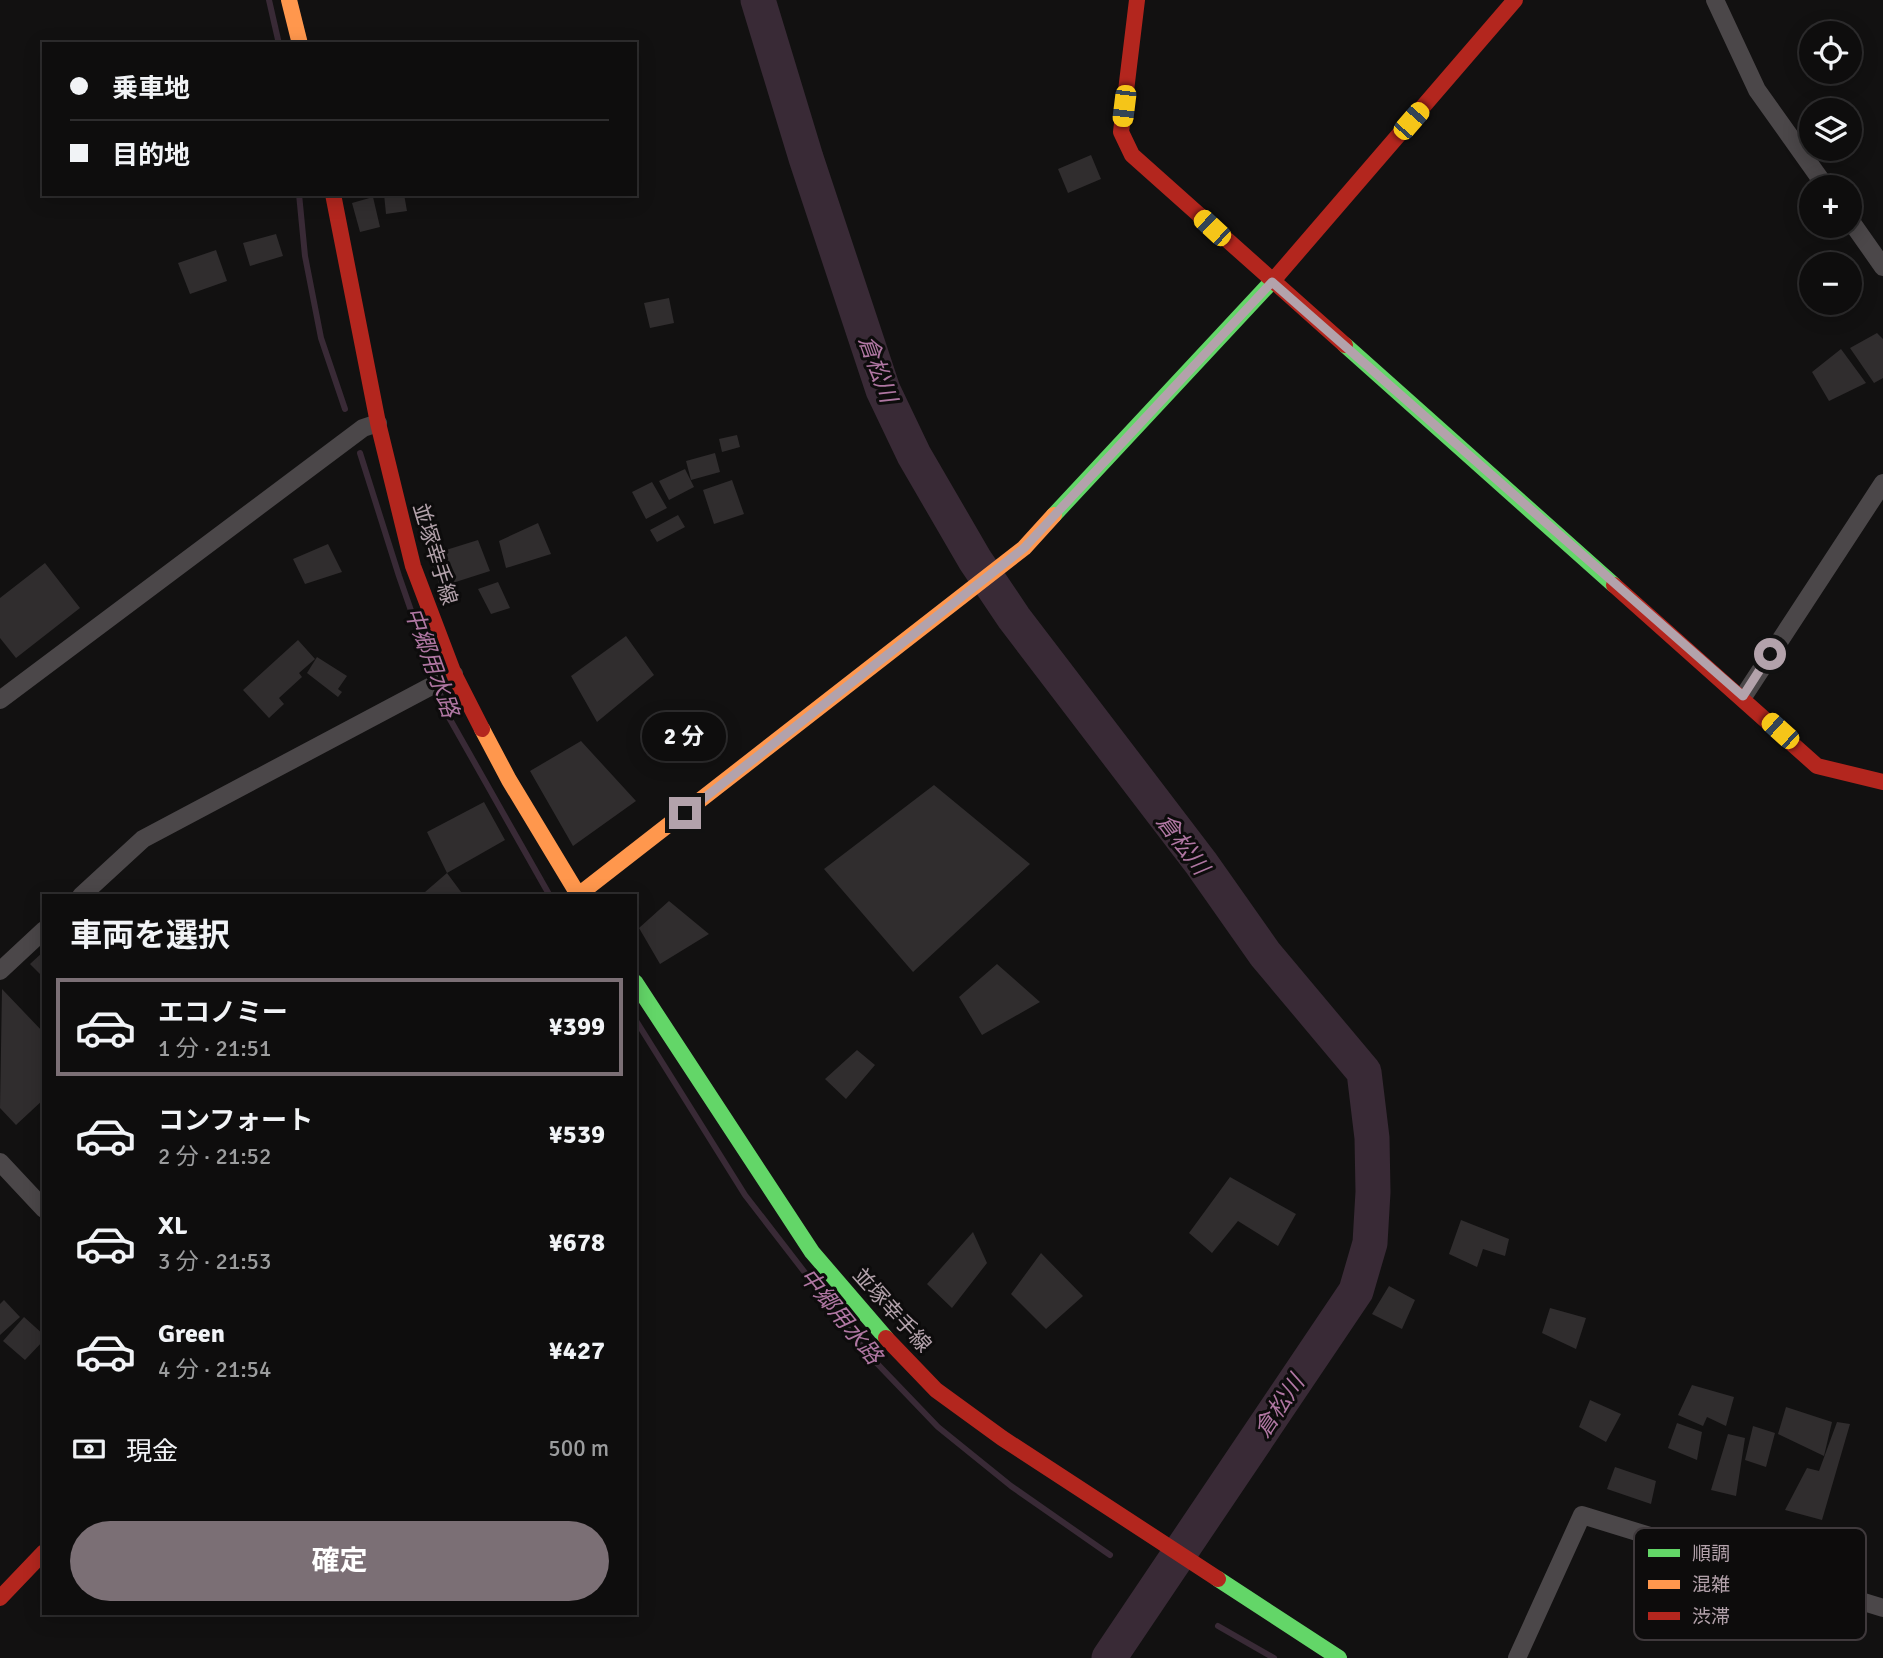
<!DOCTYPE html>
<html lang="ja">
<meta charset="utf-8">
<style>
:root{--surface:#0e0d0d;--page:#171616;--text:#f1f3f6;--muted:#9b9c9d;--line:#2e2d2e;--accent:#7b6f75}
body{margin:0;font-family:Signika,"Noto Sans JP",sans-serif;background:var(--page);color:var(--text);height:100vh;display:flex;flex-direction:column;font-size:26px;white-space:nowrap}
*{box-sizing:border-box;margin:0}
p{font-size:23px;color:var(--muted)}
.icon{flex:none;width:38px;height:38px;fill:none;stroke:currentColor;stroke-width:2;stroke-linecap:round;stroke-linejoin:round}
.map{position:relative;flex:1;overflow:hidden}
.details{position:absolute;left:42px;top:894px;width:595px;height:721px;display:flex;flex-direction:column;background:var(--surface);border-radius:0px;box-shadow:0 4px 18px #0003,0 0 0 2px var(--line)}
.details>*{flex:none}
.top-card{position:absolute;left:42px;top:42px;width:595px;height:154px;border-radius:0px;box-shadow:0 4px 18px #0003,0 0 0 2px var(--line);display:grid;align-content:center;height:154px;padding:0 28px;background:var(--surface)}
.buttons{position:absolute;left:1799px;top:21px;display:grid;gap:14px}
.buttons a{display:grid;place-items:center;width:63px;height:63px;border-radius:50%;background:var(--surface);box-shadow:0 4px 18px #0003,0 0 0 2px var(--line);font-size:35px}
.end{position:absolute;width:32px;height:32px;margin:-16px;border:9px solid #b3a2ab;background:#111;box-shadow:0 0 0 4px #111}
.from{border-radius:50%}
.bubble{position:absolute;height:49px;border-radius:24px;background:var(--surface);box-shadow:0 4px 18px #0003,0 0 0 2px var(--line);font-size:23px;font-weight:700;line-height:49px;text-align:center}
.car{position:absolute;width:21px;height:42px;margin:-21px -10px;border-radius:9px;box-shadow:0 0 5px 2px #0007;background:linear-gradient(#f5c518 24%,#345 0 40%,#f5c518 0 76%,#345 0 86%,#f5c518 0)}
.top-card b{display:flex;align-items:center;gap:24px;height:66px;font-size:26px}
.top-card b+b{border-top:2px solid var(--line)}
.top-card i{width:18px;height:18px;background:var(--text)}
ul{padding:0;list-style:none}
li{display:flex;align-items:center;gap:21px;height:98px;margin:0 14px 10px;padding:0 14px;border:4px solid transparent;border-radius:0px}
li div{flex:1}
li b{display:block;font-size:26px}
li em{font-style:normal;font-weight:700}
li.on{border-color:var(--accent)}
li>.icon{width:63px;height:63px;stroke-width:1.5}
h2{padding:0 28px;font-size:32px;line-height:84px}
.pay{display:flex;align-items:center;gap:18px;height:77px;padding:0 28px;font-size:26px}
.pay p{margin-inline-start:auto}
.action{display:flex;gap:14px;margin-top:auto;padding:14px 28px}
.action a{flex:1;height:80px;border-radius:42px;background:var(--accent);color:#fff;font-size:28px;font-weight:700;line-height:80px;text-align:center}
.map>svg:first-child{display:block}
</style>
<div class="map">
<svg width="1883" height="1658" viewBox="0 0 1883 1658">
<rect width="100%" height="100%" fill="#121111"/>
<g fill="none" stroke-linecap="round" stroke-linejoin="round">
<!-- stream -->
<path stroke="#392a36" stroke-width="6" d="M 269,0 L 279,44
M 299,194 L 305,256 L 321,338 L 345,409
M 360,453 L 399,576 L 447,714 L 550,896
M 635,1019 L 745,1195 L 867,1353 L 938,1427 L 1011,1486 L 1110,1555
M 1218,1626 L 1274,1658"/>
<!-- river -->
<path stroke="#392a36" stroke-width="35" d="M 758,0 L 806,158 L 883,390 L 914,455 L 975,560 L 1014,618 L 1201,863 L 1265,954 L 1364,1072 L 1372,1138 L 1373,1192 L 1370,1243 L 1356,1291 L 1109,1658"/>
</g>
<!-- building -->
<path fill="#302d2e" d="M 1091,155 L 1101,179 L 1068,193 L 1058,169 Z
M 384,194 L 404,194 L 407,211 L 386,214 Z
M 373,197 L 380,227 L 360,232 L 352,203 Z
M 276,234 L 283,256 L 250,266 L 243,243 Z
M 216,250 L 227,281 L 190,294 L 178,263 Z
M 669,298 L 674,323 L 650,328 L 644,303 Z
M 1877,333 L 1883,339 L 1883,378 L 1874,383 L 1850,348 Z
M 1841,349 L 1866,383 L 1829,401 L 1812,372 Z
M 737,435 L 740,447 L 722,452 L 719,439 Z
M 715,453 L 720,472 L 691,480 L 686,461 Z
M 685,469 L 694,487 L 669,500 L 659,481 Z
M 732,480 L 744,514 L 714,524 L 703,490 Z
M 652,482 L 667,508 L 646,519 L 632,492 Z
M 678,515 L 685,527 L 657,542 L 650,530 Z
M 538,523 L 551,554 L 506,568 L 499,541 Z
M 478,540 L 490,571 L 440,587 L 430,555 Z
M 328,544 L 342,572 L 305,584 L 293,559 Z
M 45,563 L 80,608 L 16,658 L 0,638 L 0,598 Z
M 498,582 L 510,608 L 491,614 L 478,589 Z
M 626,636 L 654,675 L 597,722 L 571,676 Z
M 298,640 L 315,659 L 299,673 L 302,677 L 279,698 L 284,704 L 269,718 L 243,690 Z
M 317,657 L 347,676 L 338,689 L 342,692 L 338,697 L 307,673 Z
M 581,741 L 636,801 L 573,846 L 530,771 Z
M 934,785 L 1030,864 L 913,972 L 824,869 Z
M 484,802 L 505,840 L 447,873 L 427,832 Z
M 447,873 L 464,896 L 427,896 L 425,892 Z
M 669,901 L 709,934 L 660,964 L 639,928 Z
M 44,951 L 44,978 L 30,964 Z
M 997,964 L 1040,1002 L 982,1035 L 959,997 Z
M 2,989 L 44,1033 L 44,1099 L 16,1125 L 0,1108 Z
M 857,1050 L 875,1065 L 846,1099 L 825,1079 Z
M 1230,1177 L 1296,1214 L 1278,1246 L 1238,1221 L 1212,1253 L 1189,1233 Z
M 1461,1220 L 1509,1239 L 1505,1256 L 1483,1249 L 1477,1267 L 1449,1254 Z
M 973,1232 L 987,1263 L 952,1308 L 927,1284 Z
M 1041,1253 L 1083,1296 L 1046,1329 L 1011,1294 Z
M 1389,1286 L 1415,1300 L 1402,1329 L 1372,1314 Z
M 4,1300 L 20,1317 L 0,1335 L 0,1304 Z
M 1550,1308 L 1586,1318 L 1576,1349 L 1542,1333 Z
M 24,1317 L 44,1335 L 44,1340 L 25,1360 L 3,1341 Z
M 1692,1385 L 1734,1397 L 1726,1426 L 1707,1417 L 1703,1426 L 1678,1415 Z
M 1590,1400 L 1621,1414 L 1606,1442 L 1579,1427 Z
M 1786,1407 L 1832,1422 L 1824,1456 L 1778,1434 Z
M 1837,1422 L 1850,1424 L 1822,1520 L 1785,1510 L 1807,1468 L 1819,1471 Z
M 1677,1423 L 1702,1432 L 1697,1460 L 1668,1448 Z
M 1753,1426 L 1775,1433 L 1766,1467 L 1745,1460 Z
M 1728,1434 L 1745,1438 L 1736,1496 L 1711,1490 Z
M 1615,1467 L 1656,1481 L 1651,1504 L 1607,1489 Z"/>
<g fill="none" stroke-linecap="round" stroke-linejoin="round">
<!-- street -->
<path stroke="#4b4749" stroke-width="18" d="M 1715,0 L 1757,90 L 1826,187
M 1850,220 L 1883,267
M 1743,697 L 1883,483
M 0,700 L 363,428 L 378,423
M 81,896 L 143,839 L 454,674
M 0,971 L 44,930
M 0,1162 L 44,1209
M 1517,1658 L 1582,1515 L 1883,1608"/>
<!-- fast -->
<path stroke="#63d668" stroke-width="16" d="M 1345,345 L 1614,585
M 1054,515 L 1277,276
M 635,982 L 812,1252 L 886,1338
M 1218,1579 L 1339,1658"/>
<!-- slow -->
<path stroke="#ff974d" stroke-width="16" d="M 289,0 L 300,44
M 482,729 L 509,780 L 579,896
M 577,896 L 1024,548 L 1054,515"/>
<!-- jam -->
<path stroke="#b3261e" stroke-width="16" d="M 1137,0 L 1121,132 L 1132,155 L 1345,345
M 333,194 L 378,423 L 413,566 L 454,674 L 482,729
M 1277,276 L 1515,0
M 1614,585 L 1817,766 L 1883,782
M 886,1338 L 936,1390 L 1002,1438 L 1218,1579
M 0,1598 L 44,1552"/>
</g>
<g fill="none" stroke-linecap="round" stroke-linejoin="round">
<!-- route -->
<path stroke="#b3a2ab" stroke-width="9" d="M 685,813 L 1024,548 L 1272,282 L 1743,696 L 1770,654"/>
</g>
<g text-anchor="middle" stroke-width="6" stroke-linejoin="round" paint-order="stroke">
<!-- street labels -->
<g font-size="21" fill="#b3a2ab" stroke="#0d0c0c">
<text transform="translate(435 554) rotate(73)" y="7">並塚幸手線</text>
<text transform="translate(892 1310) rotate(48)" y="7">並塚幸手線</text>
</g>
<!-- water labels -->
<g font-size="23" font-style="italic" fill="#b077a3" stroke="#0d0c0c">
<text transform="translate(878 369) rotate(70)" y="8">倉松川</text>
<text transform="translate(432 662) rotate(70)" y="8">中郷用水路</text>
<text transform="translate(1183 844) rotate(53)" y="8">倉松川</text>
<text transform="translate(841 1316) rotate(51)" y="8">中郷用水路</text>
<text transform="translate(1279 1406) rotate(-56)" y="8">倉松川</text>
</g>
</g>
<!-- legend -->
<rect x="1634" y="1528" width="232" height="112" rx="10" fill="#0d0c0c" stroke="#3f393c" stroke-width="2"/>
<rect x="1648" y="1549" width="32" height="8" fill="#63d668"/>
<rect x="1648" y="1580" width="32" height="9" fill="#ff974d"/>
<rect x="1648" y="1612" width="32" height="8" fill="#b3261e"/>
<g font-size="19" fill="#b3a2ab">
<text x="1692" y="1560">順調</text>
<text x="1692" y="1591">混雑</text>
<text x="1692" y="1623">渋滞</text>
</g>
</svg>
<div class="buttons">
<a><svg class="icon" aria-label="locate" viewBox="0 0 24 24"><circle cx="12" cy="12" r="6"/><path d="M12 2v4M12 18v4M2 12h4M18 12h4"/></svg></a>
<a><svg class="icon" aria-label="layers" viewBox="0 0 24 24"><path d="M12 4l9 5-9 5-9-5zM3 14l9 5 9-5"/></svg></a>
<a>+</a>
<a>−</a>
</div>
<i class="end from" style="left:1770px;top:654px"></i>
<i class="end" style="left:685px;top:813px"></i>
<div class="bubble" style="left:642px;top:712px;width:84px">2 分</div>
<i class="car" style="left:1124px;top:106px;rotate:187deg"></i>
<i class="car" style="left:1411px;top:121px;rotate:41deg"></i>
<i class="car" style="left:1212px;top:228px;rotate:313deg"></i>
<i class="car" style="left:1780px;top:731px;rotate:312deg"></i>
<div class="top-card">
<b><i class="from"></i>乗車地</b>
<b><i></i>目的地</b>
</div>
<section class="details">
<h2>車両を選択</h2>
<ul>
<li class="on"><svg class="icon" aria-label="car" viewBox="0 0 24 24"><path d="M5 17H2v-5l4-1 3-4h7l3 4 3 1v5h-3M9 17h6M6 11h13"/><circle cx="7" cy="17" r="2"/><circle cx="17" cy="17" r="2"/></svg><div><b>エコノミー</b><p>1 分 · 21:51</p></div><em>¥399</em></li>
<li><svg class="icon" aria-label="car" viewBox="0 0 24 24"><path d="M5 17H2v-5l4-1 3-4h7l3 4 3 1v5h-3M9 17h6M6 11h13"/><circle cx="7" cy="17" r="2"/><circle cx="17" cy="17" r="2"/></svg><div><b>コンフォート</b><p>2 分 · 21:52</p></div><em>¥539</em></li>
<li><svg class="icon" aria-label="car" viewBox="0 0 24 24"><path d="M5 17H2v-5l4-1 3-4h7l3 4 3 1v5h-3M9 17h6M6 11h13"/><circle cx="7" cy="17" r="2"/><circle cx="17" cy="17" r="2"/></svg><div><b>XL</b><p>3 分 · 21:53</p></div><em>¥678</em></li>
<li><svg class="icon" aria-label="car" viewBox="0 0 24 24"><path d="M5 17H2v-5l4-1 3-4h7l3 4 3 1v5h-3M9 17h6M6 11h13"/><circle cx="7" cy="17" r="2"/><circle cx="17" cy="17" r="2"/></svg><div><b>Green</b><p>4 分 · 21:54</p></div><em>¥427</em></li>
</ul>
<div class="pay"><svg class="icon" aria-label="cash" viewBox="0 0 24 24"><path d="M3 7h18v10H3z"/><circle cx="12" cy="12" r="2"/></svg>現金<p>500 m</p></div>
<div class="action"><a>確定</a></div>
</section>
</div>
